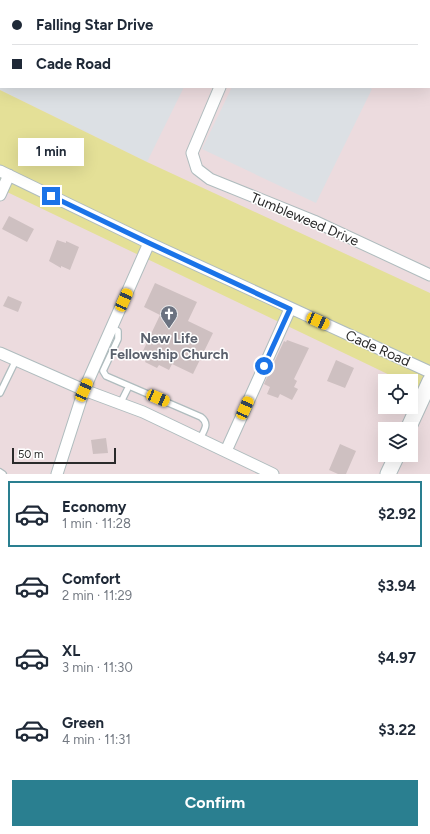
<!DOCTYPE html>
<meta charset="utf-8">
<style>
:root{--surface:#fff;--page:#f6f6f7;--text:#1f2937;--muted:#747a83;--line:#e0e1e3;--accent:#2a7f90}
body{margin:0;font-family:Figtree,sans-serif;background:var(--page);color:var(--text);height:100vh;display:flex;flex-direction:column;font-size:15px;white-space:nowrap}
*{box-sizing:border-box;margin:0}
p{font-size:13px;color:var(--muted)}
.icon{flex:none;width:22px;height:22px;fill:none;stroke:currentColor;stroke-width:2;stroke-linecap:round;stroke-linejoin:round}
.map{position:relative;height:474px;overflow:hidden}
.panel{display:flex;flex-direction:column;background:var(--surface);flex:1}
.panel>*{flex:none}
.hud{position:absolute;left:0px;top:0px;width:430px;height:88px;box-shadow:0 4px 16px #0002;display:grid;align-content:center;height:88px;padding:0 12px;background:var(--surface)}
.controls{position:absolute;left:378px;top:374px;display:grid;gap:8px}
.controls a{display:grid;place-items:center;width:40px;height:40px;border-radius:0px;background:var(--surface);box-shadow:0 4px 16px #0002;font-size:20px}
.scale{position:absolute;left:12px;bottom:10px;width:104px;box-sizing:border-box;padding-left:4px;border:2px solid #2a2a2a;border-top:0;font-size:11px;line-height:14px;white-space:nowrap;color:#2a2a2a;-webkit-text-stroke:3px #fff;paint-order:stroke}
.end{position:absolute;width:18px;height:18px;margin:-9px;border:5px solid #1a73e8;background:#fff;box-shadow:0 0 0 2px #fff}
.from{border-radius:50%}
.bubble{position:absolute;height:28px;border-radius:0px;background:var(--surface);box-shadow:0 4px 16px #0002;font-size:13px;font-weight:700;line-height:28px;text-align:center}
.car{position:absolute;width:12px;height:24px;margin:-12px -6px;border-radius:5px;box-shadow:0 0 3px 1px #0007;background:linear-gradient(#f5c518 24%,#345 0 40%,#f5c518 0 76%,#345 0 86%,#f5c518 0)}
.hud b{display:flex;align-items:center;gap:14px;height:38px;font-size:15px}
.hud b+b{border-top:1px solid var(--line)}
.hud i{width:10px;height:10px;background:var(--text)}
ul{padding:7px 0 0;list-style:none}
li{display:flex;align-items:center;gap:12px;height:66px;margin:0 8px 6px;padding:0 4px;border:2px solid transparent;border-radius:0px}
li div{flex:1}
li b{display:block;font-size:15px}
li em{font-style:normal;font-weight:700}
li.current{border-color:var(--accent)}
li>.icon{width:36px;height:36px;stroke-width:1.5}
.primary-button{display:flex;gap:8px;margin-top:auto;padding:8px 12px}
.primary-button a{flex:1;height:46px;border-radius:0px;background:var(--accent);color:#fff;font-size:16px;font-weight:700;line-height:46px;text-align:center}
.map>svg:first-child{display:block}
</style>
<div class="map">
<svg width="430" height="474" viewBox="0 0 430 474">
<rect width="100%" height="100%" fill="#ecdbde"/>
<!-- industrial -->
<path fill="#dce0e4" d="M 0,0 L 227,0 L 1,1 L 1,87 L 184,87 L 147,162 L 0,90 Z
M 273,0 L 414,0 L 273,1 Z
M 232,87 L 369,87 L 372,89 L 316,203 L 202,149 Z"/>
<!-- green -->
<path fill="#e4e097" d="M 0,90 L 147,162 L 430,293 L 430,392 L 411,385 L 411,381 L 402,381 L 371,366 L 7,192 L 0,191 Z"/>
<!-- building -->
<path fill="#cec0c1" d="M 9,216 L 34,229 L 27,242 L 2,229 Z
M 57,240 L 66,243 L 66,241 L 79,247 L 70,270 L 61,266 L 61,268 L 49,261 Z
M 155,283 L 197,302 L 188,321 L 213,333 L 193,374 L 172,364 L 169,370 L 159,365 L 157,368 L 145,362 L 148,356 L 142,353 L 160,315 L 144,307 Z
M 8,296 L 22,302 L 18,312 L 3,306 Z
M 287,340 L 309,348 L 294,379 L 297,381 L 294,387 L 298,389 L 292,400 L 280,394 L 278,398 L 267,394 L 270,387 L 264,384 L 284,341 L 286,342 Z
M 336,360 L 354,368 L 345,388 L 327,381 Z
M 106,438 L 108,453 L 93,454 L 91,440 Z
M 340,444 L 356,451 L 346,474 L 338,474 L 329,470 Z"/>
<g fill="none" stroke-linecap="round" stroke-linejoin="round">
<!-- lane casing -->
<g stroke="#afbcbe" stroke-width="8">
<path id="lane" d="M 112,328 L 118,331 L 118,339 L 103,371 L 106,376 L 201,417 C 210,424 204,430 200,439
M 0,393 L 16,360
M 120,404 L 129,386
M 0,472 L 3,474"/>
</g>
<!-- street casing -->
<g stroke="#afbcbe" stroke-width="13">
<path id="street" d="M 256,1 L 256,0
M 220,87 L 192,153 L 197,169 L 210,179 L 314,221 L 430,275
M 0,171 L 149,243 L 430,372
M 0,195 L 9,175
M 0,353 L 84,390 L 143,412 L 273,474
M 226,451 L 290,309
M 57,474 L 84,390 L 149,243"/>
</g>
<!-- secondary casing -->
<g stroke="#afbcbe" stroke-width="17">
<path id="secondary" d="M 408,429 L 430,381
M 388,474 L 397,455"/>
</g>
<!-- lane -->
<use href="#lane" stroke="#fff" stroke-width="5.5"/>
<!-- street -->
<use href="#street" stroke="#fff" stroke-width="11"/>
<!-- secondary -->
<use href="#secondary" stroke="#fff" stroke-width="15"/>
</g>
<g fill="none" stroke-linecap="round" stroke-linejoin="round">
<!-- route -->
<path stroke="#1a73e8" stroke-width="5" d="M 51,196 L 149,243 L 290,309 L 264,366"/>
</g>
<!-- icons -->
<defs>
<g id="church-pin" transform="scale(0.9)"><path d="M0 17L-7.5 6A9.5 9.5 0 1 1 7.5 6Z" fill="#6b7280" stroke="#fff"/><path d="M-1.2-6h2.4v3.5h3.3v2.4h-3.3V6h-2.4V-.1h-3.3v-2.4h3.3Z" fill="#fff"/></g>
</defs>
<g fill-rule="evenodd">
<use href="#church-pin" x="169" y="314"/>
</g>
<g text-anchor="middle" stroke-width="3" stroke-linejoin="round" paint-order="stroke">
<!-- street labels -->
<g font-size="14" fill="#2a2a2a" stroke="#fff">
<text transform="translate(305 219) rotate(23)" y="5">Tumbleweed Drive</text>
<text transform="translate(378 348) rotate(24)" y="5">Cade Road</text>
</g>
<!-- worship labels -->
<g font-size="14" font-weight="bold" fill="#5b616d" stroke="#fff">
<text x="169" y="343">New Life<tspan x="169" dy="16">Fellowship Church</tspan></text>
</g>
</g>
</svg>
<div class="controls">
<a><svg class="icon" aria-label="locate" viewBox="0 0 24 24"><circle cx="12" cy="12" r="6"/><path d="M12 2v4M12 18v4M2 12h4M18 12h4"/></svg></a>
<a><svg class="icon" aria-label="layers" viewBox="0 0 24 24"><path d="M12 4l9 5-9 5-9-5zM3 14l9 5 9-5"/></svg></a>
</div>
<div class="scale">50 m</div>
<i class="end from" style="left:264px;top:366px"></i>
<i class="end" style="left:51px;top:196px"></i>
<div class="bubble" style="left:18px;top:138px;width:66px">1 min</div>
<i class="car" style="left:124px;top:300px;rotate:24deg"></i>
<i class="car" style="left:318px;top:321px;rotate:114deg"></i>
<i class="car" style="left:84px;top:390px;rotate:24deg"></i>
<i class="car" style="left:158px;top:398px;rotate:113deg"></i>
<i class="car" style="left:245px;top:408px;rotate:24deg"></i>
<div class="hud">
<b><i class="from"></i>Falling Star Drive</b>
<b><i></i>Cade Road</b>
</div>
</div>
<section class="panel">
<ul>
<li class="current"><svg class="icon" aria-label="car" viewBox="0 0 24 24"><path d="M5 17H2v-5l4-1 3-4h7l3 4 3 1v5h-3M9 17h6M6 11h13"/><circle cx="7" cy="17" r="2"/><circle cx="17" cy="17" r="2"/></svg><div><b>Economy</b><p>1 min · 11:28</p></div><em>$2.92</em></li>
<li><svg class="icon" aria-label="car" viewBox="0 0 24 24"><path d="M5 17H2v-5l4-1 3-4h7l3 4 3 1v5h-3M9 17h6M6 11h13"/><circle cx="7" cy="17" r="2"/><circle cx="17" cy="17" r="2"/></svg><div><b>Comfort</b><p>2 min · 11:29</p></div><em>$3.94</em></li>
<li><svg class="icon" aria-label="car" viewBox="0 0 24 24"><path d="M5 17H2v-5l4-1 3-4h7l3 4 3 1v5h-3M9 17h6M6 11h13"/><circle cx="7" cy="17" r="2"/><circle cx="17" cy="17" r="2"/></svg><div><b>XL</b><p>3 min · 11:30</p></div><em>$4.97</em></li>
<li><svg class="icon" aria-label="car" viewBox="0 0 24 24"><path d="M5 17H2v-5l4-1 3-4h7l3 4 3 1v5h-3M9 17h6M6 11h13"/><circle cx="7" cy="17" r="2"/><circle cx="17" cy="17" r="2"/></svg><div><b>Green</b><p>4 min · 11:31</p></div><em>$3.22</em></li>
</ul>
<div class="primary-button"><a>Confirm</a></div>
</section>
